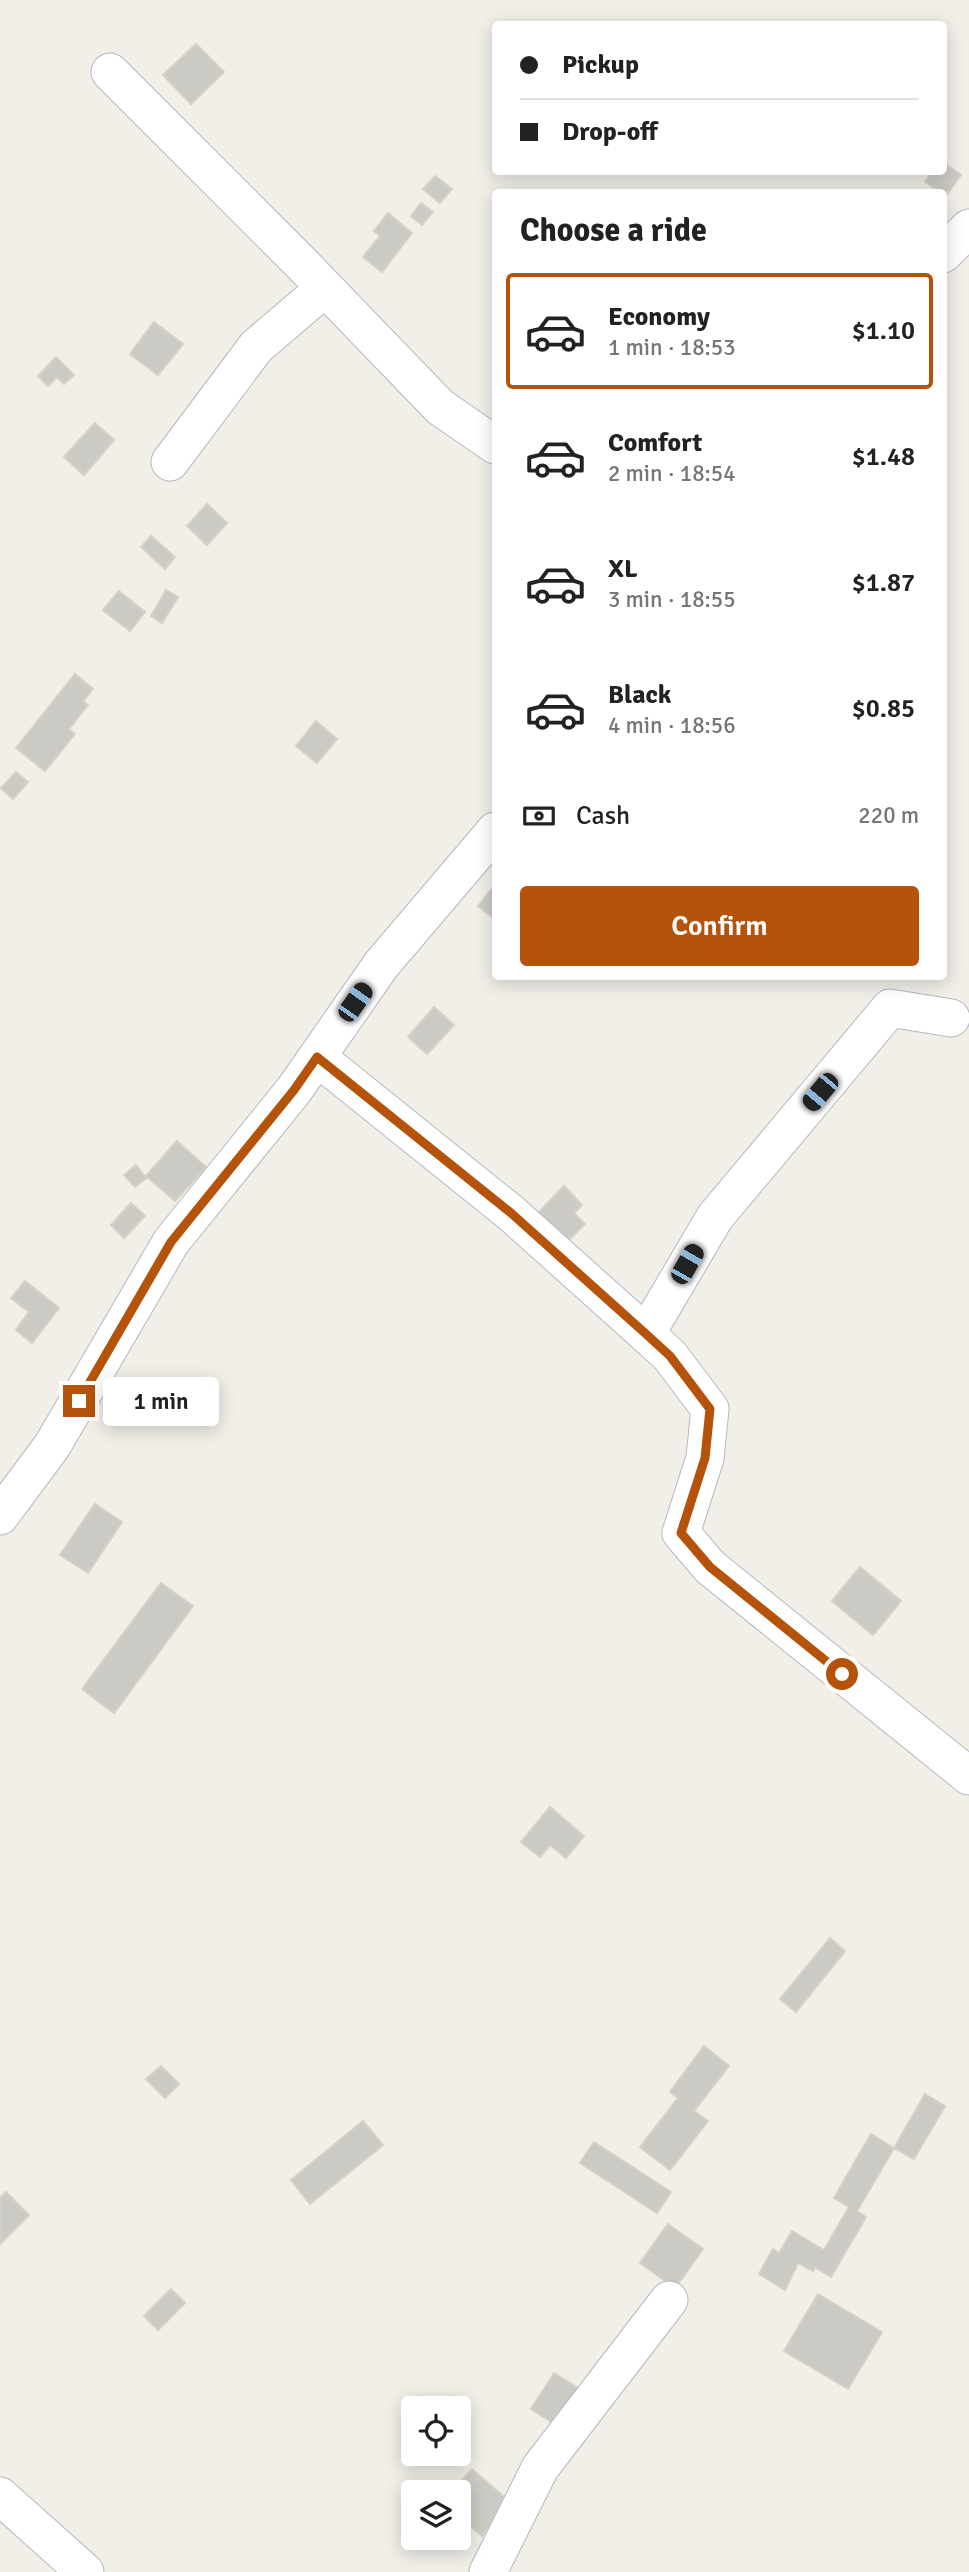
<!DOCTYPE html>
<meta charset="utf-8">
<style>
:root{--surface:#fff;--page:#f6f6f6;--text:#222;--muted:#767676;--line:#e0e0e0;--accent:#b45309}
body{margin:0;font-family:Signika,sans-serif;background:var(--page);color:var(--text);height:100vh;display:flex;flex-direction:column;font-size:26px;white-space:nowrap}
*{box-sizing:border-box;margin:0}
p{font-size:23px;color:var(--muted)}
.icon{flex:none;width:38px;height:38px;fill:none;stroke:currentColor;stroke-width:2;stroke-linecap:round;stroke-linejoin:round}
.map{position:relative;flex:1;overflow:hidden}
.panel{position:absolute;left:492px;top:189px;width:455px;height:791px;display:flex;flex-direction:column;background:var(--surface);border-radius:7px;box-shadow:0 4px 18px #0003}
.panel>*{flex:none}
.hud{position:absolute;left:492px;top:21px;width:455px;height:154px;border-radius:7px;box-shadow:0 4px 18px #0003;display:grid;align-content:center;height:154px;padding:0 28px;background:var(--surface)}
.fabs{position:absolute;left:401px;top:2396px;display:grid;gap:14px}
.fabs a{display:grid;place-items:center;width:70px;height:70px;border-radius:7px;background:var(--surface);box-shadow:0 4px 18px #0003;font-size:35px}
.end{position:absolute;width:32px;height:32px;margin:-16px;border:9px solid #b45309;background:#fff;box-shadow:0 0 0 4px #fff}
.from{border-radius:50%}
.bubble{position:absolute;height:49px;border-radius:7px;background:var(--surface);box-shadow:0 4px 18px #0003;font-size:23px;font-weight:600;line-height:49px;text-align:center}
.car{position:absolute;width:21px;height:42px;margin:-21px -10px;border-radius:9px;box-shadow:0 0 5px 2px #0007;background:linear-gradient(#222 24%,#8ab4d8 0 40%,#222 0 76%,#8ab4d8 0 86%,#222 0)}
.hud b{display:flex;align-items:center;gap:24px;height:66px;font-size:26px}
.hud b+b{border-top:2px solid var(--line)}
.hud i{width:18px;height:18px;background:var(--text)}
ul{padding:0;list-style:none}
li{display:flex;align-items:center;gap:21px;height:116px;margin:0 14px 10px;padding:0 14px;border:4px solid transparent;border-radius:7px}
li div{flex:1}
li b{display:block;font-size:26px}
li em{font-style:normal;font-weight:600}
li.current{border-color:var(--accent)}
li>.icon{width:63px;height:63px;stroke-width:1.5}
h2{padding:0 28px;font-size:32px;line-height:84px}
.pay{display:flex;align-items:center;gap:18px;height:77px;padding:0 28px;font-size:26px}
.pay p{margin-inline-start:auto}
.button{display:flex;gap:14px;margin-top:auto;padding:14px 28px}
.button a{flex:1;height:80px;border-radius:7px;background:var(--accent);color:#fff;font-size:28px;font-weight:600;line-height:80px;text-align:center}
.map>svg:first-child{display:block}
</style>
<div class="map">
<svg width="969" height="2572" viewBox="0 0 969 2572">
<rect width="100%" height="100%" fill="#f1efe8"/>
<!-- building -->
<path fill="#cccac5" stroke="#d6d1c6" stroke-width="2" d="M 196,44 L 224,72 L 191,104 L 163,75 Z
M 943,162 L 961,175 L 946,196 L 925,182 L 932,172 L 943,172 Z
M 435,176 L 452,189 L 440,203 L 423,189 Z
M 421,203 L 433,212 L 422,225 L 411,216 Z
M 388,213 L 412,233 L 382,272 L 363,257 L 380,236 L 374,231 Z
M 154,322 L 183,344 L 158,375 L 130,354 Z
M 56,357 L 74,375 L 64,384 L 57,377 L 48,386 L 38,376 Z
M 95,423 L 114,440 L 84,475 L 64,457 Z
M 207,504 L 227,523 L 207,545 L 187,526 Z
M 151,536 L 175,557 L 165,569 L 141,547 Z
M 166,590 L 178,597 L 162,623 L 151,616 Z
M 119,591 L 145,612 L 130,631 L 103,610 Z
M 75,674 L 93,689 L 83,701 L 88,705 L 69,729 L 75,734 L 45,771 L 16,748 Z
M 316,721 L 337,739 L 317,763 L 296,746 Z
M 16,772 L 28,782 L 13,799 L 1,788 Z
M 495,885 L 495,919 L 478,906 Z
M 434,1007 L 454,1025 L 427,1054 L 408,1037 Z
M 177,1141 L 206,1167 L 175,1201 L 146,1176 Z
M 136,1165 L 146,1178 L 135,1187 L 124,1175 Z
M 564,1186 L 582,1205 L 574,1213 L 585,1224 L 562,1247 L 538,1213 Z
M 131,1203 L 145,1216 L 124,1238 L 111,1225 Z
M 25,1281 L 59,1308 L 32,1343 L 16,1330 L 29,1312 L 11,1298 Z
M 95,1504 L 122,1522 L 88,1573 L 60,1555 Z
M 860,1567 L 901,1601 L 873,1635 L 832,1601 Z
M 161,1583 L 193,1606 L 114,1713 L 82,1689 Z
M 550,1807 L 584,1836 L 566,1858 L 550,1845 L 540,1857 L 521,1842 Z
M 830,1938 L 845,1951 L 796,2012 L 780,1999 Z
M 704,2046 L 729,2066 L 694,2111 L 708,2121 L 670,2170 L 640,2147 L 678,2098 L 670,2092 Z
M 161,2066 L 179,2084 L 165,2098 L 146,2079 Z
M 925,2094 L 945,2106 L 914,2159 L 894,2148 Z
M 363,2121 L 383,2145 L 310,2204 L 291,2180 Z
M 871,2134 L 894,2148 L 857,2211 L 866,2217 L 831,2277 L 815,2267 L 813,2271 L 798,2263 L 785,2290 L 759,2274 L 773,2249 L 779,2253 L 792,2231 L 824,2250 L 849,2207 L 834,2198 Z
M 594,2142 L 671,2192 L 657,2213 L 580,2163 Z
M 6,2192 L 29,2215 L 0,2244 L 0,2198 Z
M 668,2224 L 703,2249 L 675,2288 L 640,2263 Z
M 171,2289 L 185,2303 L 158,2330 L 144,2316 Z
M 818,2294 L 882,2332 L 848,2389 L 784,2351 Z
M 554,2373 L 591,2396 L 567,2432 L 531,2409 Z
M 472,2469 L 511,2503 L 482,2536 L 458,2515 L 458,2492 L 452,2492 Z"/>
<g fill="none" stroke-linecap="round" stroke-linejoin="round">
<!-- minor casing -->
<g stroke="#b5b8bc" stroke-width="39">
<path id="minor" d="M 110,72 L 302,264 L 440,407 L 495,445
M 943,254 L 969,228
M 170,462 L 256,347 L 325,288
M 317,1057 L 511,1213 L 646,1334 L 670,1356 L 710,1409 L 705,1458 L 681,1533 L 710,1567 L 969,1776
M 646,1334 L 715,1217 L 890,1008 L 951,1018
M 0,1516 L 52,1446 L 171,1242 L 294,1090 L 381,965 L 495,831
M 0,2496 L 85,2572
M 488,2572 L 540,2468 L 669,2300"/>
</g>
<!-- minor -->
<use href="#minor" stroke="#fff" stroke-width="37"/>
</g>
<g fill="none" stroke-linecap="round" stroke-linejoin="round">
<!-- route -->
<path stroke="#b45309" stroke-width="9" d="M 79,1401 L 171,1242 L 294,1090 L 317,1057 L 511,1213 L 646,1334 L 670,1356 L 710,1409 L 705,1458 L 681,1533 L 710,1567 L 842,1674"/>
</g>
</svg>
<div class="fabs">
<a><svg class="icon" aria-label="locate" viewBox="0 0 24 24"><circle cx="12" cy="12" r="6"/><path d="M12 2v4M12 18v4M2 12h4M18 12h4"/></svg></a>
<a><svg class="icon" aria-label="layers" viewBox="0 0 24 24"><path d="M12 4l9 5-9 5-9-5zM3 14l9 5 9-5"/></svg></a>
</div>
<i class="end from" style="left:842px;top:1674px"></i>
<i class="end" style="left:79px;top:1401px"></i>
<div class="bubble" style="left:103px;top:1377px;width:116px">1 min</div>
<i class="car" style="left:355px;top:1002px;rotate:35deg"></i>
<i class="car" style="left:820px;top:1092px;rotate:220deg"></i>
<i class="car" style="left:687px;top:1264px;rotate:30deg"></i>
<div class="hud">
<b><i class="from"></i>Pickup</b>
<b><i></i>Drop-off</b>
</div>
<section class="panel">
<h2>Choose a ride</h2>
<ul>
<li class="current"><svg class="icon" aria-label="car" viewBox="0 0 24 24"><path d="M5 17H2v-5l4-1 3-4h7l3 4 3 1v5h-3M9 17h6M6 11h13"/><circle cx="7" cy="17" r="2"/><circle cx="17" cy="17" r="2"/></svg><div><b>Economy</b><p>1 min · 18:53</p></div><em>$1.10</em></li>
<li><svg class="icon" aria-label="car" viewBox="0 0 24 24"><path d="M5 17H2v-5l4-1 3-4h7l3 4 3 1v5h-3M9 17h6M6 11h13"/><circle cx="7" cy="17" r="2"/><circle cx="17" cy="17" r="2"/></svg><div><b>Comfort</b><p>2 min · 18:54</p></div><em>$1.48</em></li>
<li><svg class="icon" aria-label="car" viewBox="0 0 24 24"><path d="M5 17H2v-5l4-1 3-4h7l3 4 3 1v5h-3M9 17h6M6 11h13"/><circle cx="7" cy="17" r="2"/><circle cx="17" cy="17" r="2"/></svg><div><b>XL</b><p>3 min · 18:55</p></div><em>$1.87</em></li>
<li><svg class="icon" aria-label="car" viewBox="0 0 24 24"><path d="M5 17H2v-5l4-1 3-4h7l3 4 3 1v5h-3M9 17h6M6 11h13"/><circle cx="7" cy="17" r="2"/><circle cx="17" cy="17" r="2"/></svg><div><b>Black</b><p>4 min · 18:56</p></div><em>$0.85</em></li>
</ul>
<div class="pay"><svg class="icon" aria-label="cash" viewBox="0 0 24 24"><path d="M3 7h18v10H3z"/><circle cx="12" cy="12" r="2"/></svg>Cash<p>220 m</p></div>
<div class="button"><a>Confirm</a></div>
</section>
</div>
